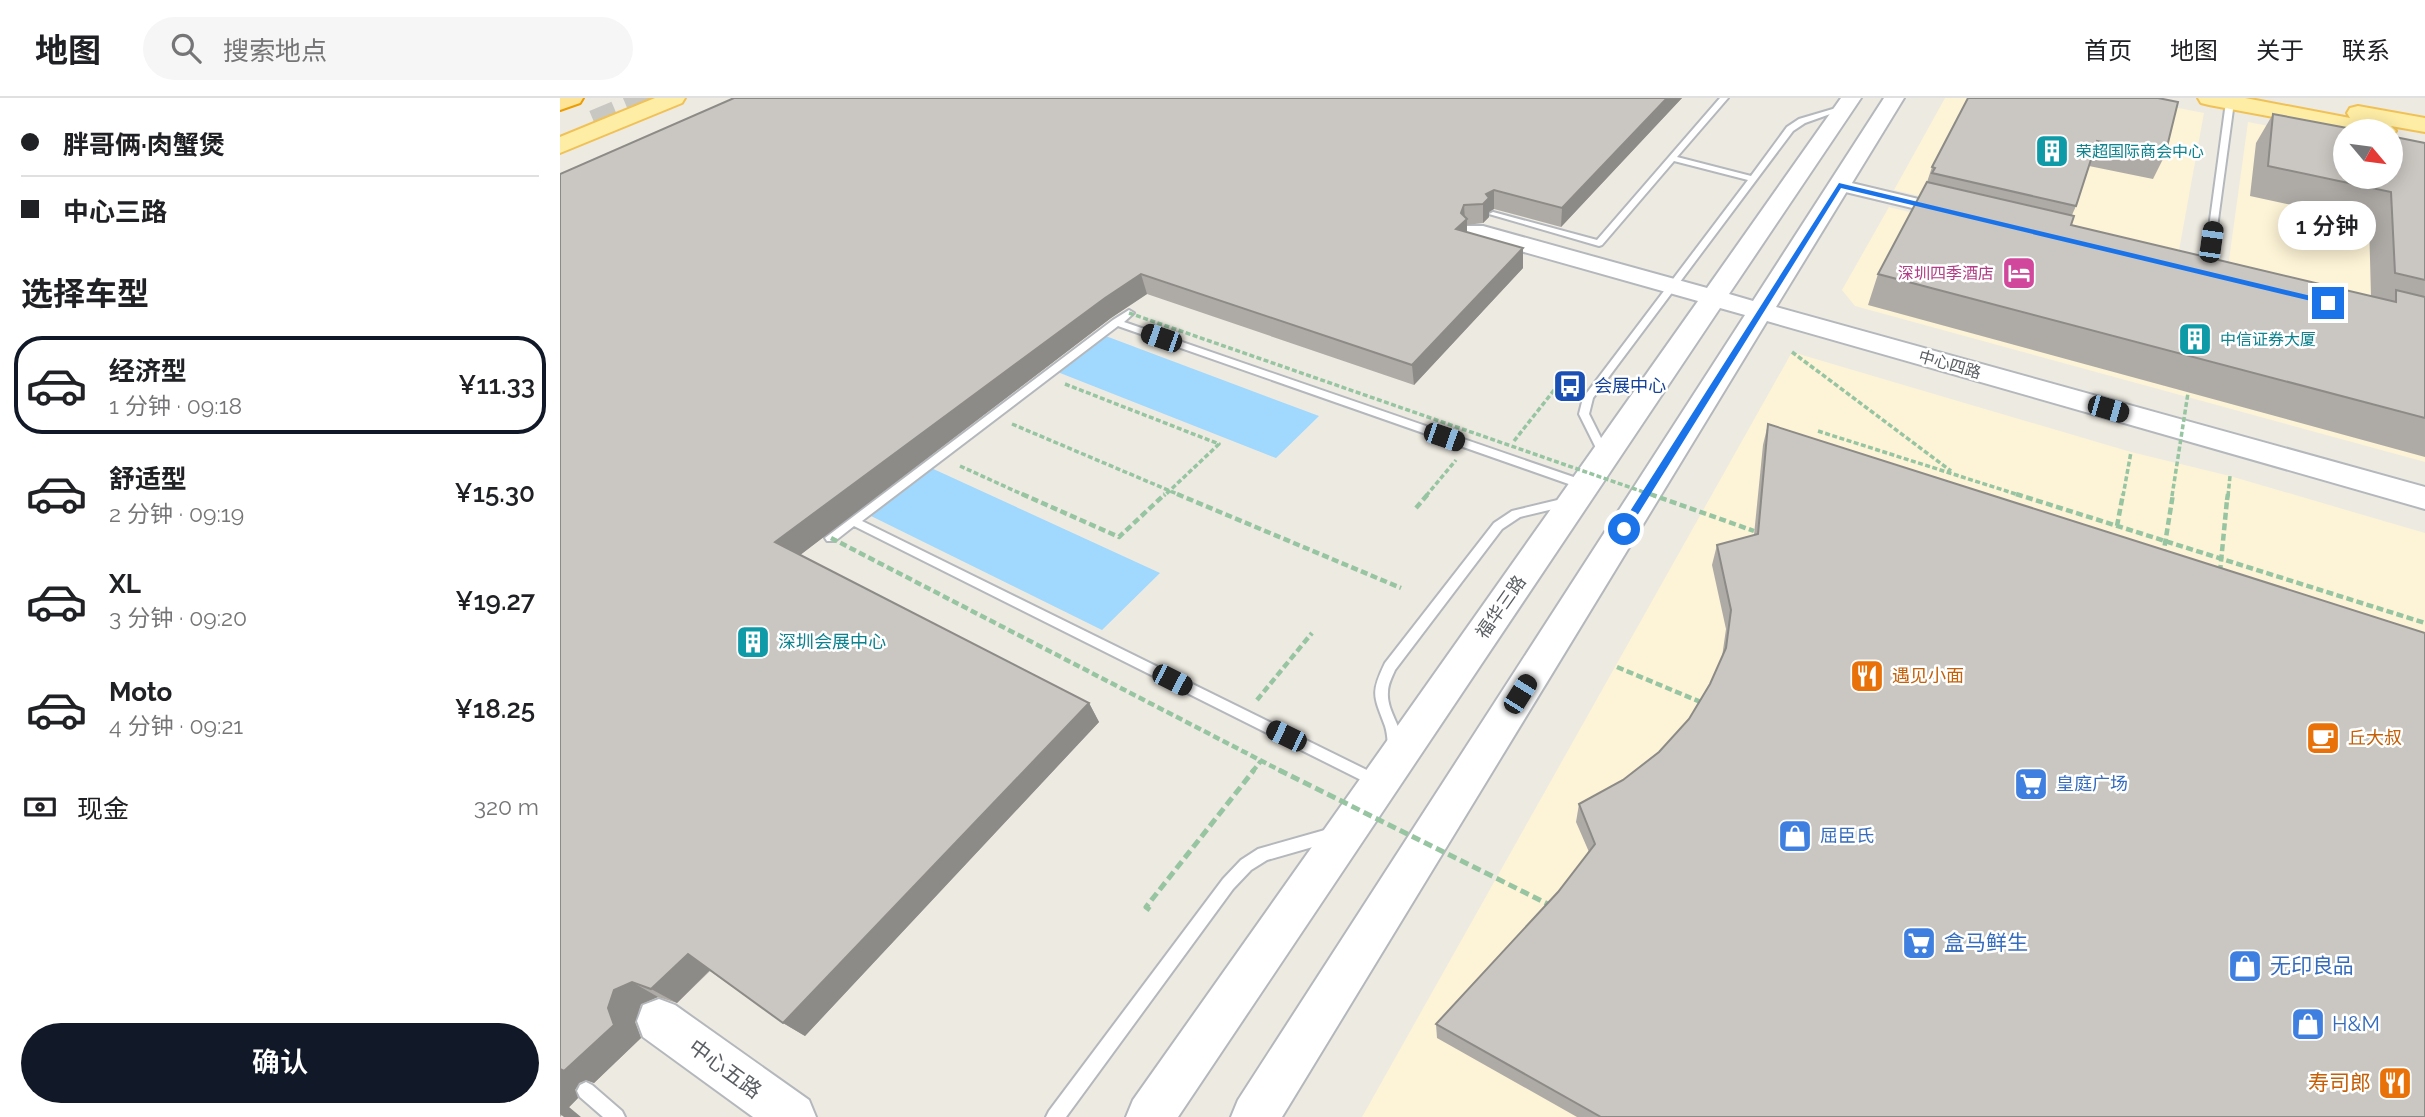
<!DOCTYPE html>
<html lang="zh">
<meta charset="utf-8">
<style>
:root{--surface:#fff;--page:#f6f6f6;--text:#202124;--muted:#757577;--line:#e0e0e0;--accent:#111827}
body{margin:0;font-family:Raleway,"Noto Sans SC",sans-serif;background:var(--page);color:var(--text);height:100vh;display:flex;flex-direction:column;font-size:26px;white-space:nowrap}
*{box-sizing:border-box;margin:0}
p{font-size:23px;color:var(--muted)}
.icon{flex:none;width:38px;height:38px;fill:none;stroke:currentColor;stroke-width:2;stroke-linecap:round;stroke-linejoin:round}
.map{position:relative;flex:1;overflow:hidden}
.sheet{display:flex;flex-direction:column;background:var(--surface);width:560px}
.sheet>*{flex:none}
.hud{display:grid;align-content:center;height:154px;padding:0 21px;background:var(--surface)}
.needle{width:46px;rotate:119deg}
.controls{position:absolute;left:1773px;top:21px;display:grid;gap:14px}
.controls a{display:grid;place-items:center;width:70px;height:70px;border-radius:50%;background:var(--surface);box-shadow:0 4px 18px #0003;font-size:35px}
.end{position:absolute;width:32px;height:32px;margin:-16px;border:9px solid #1a73e8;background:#fff;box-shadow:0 0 0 4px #fff}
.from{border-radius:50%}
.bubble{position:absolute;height:49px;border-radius:24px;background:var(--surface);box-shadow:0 4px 18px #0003;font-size:23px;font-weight:600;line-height:49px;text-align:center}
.car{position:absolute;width:21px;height:42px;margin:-21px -10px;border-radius:9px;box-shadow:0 0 5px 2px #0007;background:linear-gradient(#222 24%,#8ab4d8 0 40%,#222 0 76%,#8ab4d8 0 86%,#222 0)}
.hud b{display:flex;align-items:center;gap:24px;height:66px;font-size:26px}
.hud b+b{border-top:2px solid var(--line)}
.hud i{width:18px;height:18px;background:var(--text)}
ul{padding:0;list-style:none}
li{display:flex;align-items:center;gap:21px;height:98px;margin:0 14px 10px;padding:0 7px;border:4px solid transparent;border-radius:28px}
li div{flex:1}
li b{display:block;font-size:26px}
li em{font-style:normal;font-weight:600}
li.current{border-color:var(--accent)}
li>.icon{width:63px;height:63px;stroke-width:1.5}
h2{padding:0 21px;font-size:32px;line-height:84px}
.pay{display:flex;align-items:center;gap:18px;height:77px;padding:0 21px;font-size:26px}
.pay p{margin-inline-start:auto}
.cta{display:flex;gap:14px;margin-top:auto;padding:14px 21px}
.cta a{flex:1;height:80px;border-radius:42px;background:var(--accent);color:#fff;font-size:28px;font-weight:600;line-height:80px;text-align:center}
header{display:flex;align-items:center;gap:42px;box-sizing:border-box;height:98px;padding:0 35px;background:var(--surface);border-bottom:2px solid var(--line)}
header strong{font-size:33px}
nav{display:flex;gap:38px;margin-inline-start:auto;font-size:24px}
.search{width:490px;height:63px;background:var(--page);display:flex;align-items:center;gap:18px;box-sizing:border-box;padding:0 24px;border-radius:38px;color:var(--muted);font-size:26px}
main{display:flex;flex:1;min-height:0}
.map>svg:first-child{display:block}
</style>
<header>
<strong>地图</strong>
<div class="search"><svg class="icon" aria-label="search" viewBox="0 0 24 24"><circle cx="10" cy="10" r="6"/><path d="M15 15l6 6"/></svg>搜索地点</div>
<nav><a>首页</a><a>地图</a><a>关于</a><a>联系</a></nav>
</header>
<main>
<section class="sheet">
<div class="hud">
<b><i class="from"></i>胖哥俩·肉蟹煲</b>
<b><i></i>中心三路</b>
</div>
<h2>选择车型</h2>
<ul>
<li class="current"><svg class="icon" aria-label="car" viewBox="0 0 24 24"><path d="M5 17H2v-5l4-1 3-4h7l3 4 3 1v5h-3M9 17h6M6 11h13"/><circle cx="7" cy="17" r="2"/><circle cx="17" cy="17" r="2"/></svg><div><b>经济型</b><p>1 分钟 · 09:18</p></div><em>¥11.33</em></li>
<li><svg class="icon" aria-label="car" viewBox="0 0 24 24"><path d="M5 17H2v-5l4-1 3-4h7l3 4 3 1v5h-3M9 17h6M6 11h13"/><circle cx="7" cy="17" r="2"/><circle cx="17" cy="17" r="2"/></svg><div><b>舒适型</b><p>2 分钟 · 09:19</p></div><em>¥15.30</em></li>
<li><svg class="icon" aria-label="car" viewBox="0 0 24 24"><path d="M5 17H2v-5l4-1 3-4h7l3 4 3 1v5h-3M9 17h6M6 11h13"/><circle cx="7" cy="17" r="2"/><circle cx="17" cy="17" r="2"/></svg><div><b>XL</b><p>3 分钟 · 09:20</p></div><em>¥19.27</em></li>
<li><svg class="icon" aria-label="car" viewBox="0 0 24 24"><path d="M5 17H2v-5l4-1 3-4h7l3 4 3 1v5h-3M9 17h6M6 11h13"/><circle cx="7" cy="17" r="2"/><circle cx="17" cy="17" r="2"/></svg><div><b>Moto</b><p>4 分钟 · 09:21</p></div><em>¥18.25</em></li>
</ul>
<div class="pay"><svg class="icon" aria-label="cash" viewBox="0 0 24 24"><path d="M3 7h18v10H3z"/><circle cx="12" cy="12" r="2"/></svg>现金<p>320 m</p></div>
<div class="cta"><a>确认</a></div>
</section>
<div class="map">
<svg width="1865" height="1019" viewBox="0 0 1865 1019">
<rect width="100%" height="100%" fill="#edeae1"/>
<!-- commercial -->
<path fill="#fdf3d6" d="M 1385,0 L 1567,0 L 1644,15 L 1618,158 L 1334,92 Z
M 1688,24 L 1785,43 L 1785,79 L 1830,79 L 1865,59 L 1865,364 L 1295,208 L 1282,192 L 1329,109 L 1665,191 Z
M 1232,254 L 1571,354 L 1670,378 L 1865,435 L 1865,1019 L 802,1019 Z"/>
<!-- water -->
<path fill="#a0d8fe" d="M 543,237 L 759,318 L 716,360 L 495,273 Z
M 369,369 L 600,475 L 542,532 L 307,416 Z"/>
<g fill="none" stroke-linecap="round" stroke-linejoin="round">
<!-- primary-tunnel -->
<path stroke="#c8c7c1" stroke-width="24" stroke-dasharray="24 12" stroke-linecap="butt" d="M 34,24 L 91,0"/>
<!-- service casing -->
<g stroke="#b4b8bc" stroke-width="4">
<path id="service" d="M 1160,0 L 1168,0 L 1117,59 L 1191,78 L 1227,29 L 1239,21 L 1283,8 L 1287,10 L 1245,25 L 1233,33 L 1033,300 L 1029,316 L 1046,350 L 1047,358 L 1042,362 L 1038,361 L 1036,350 L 1019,316 L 1023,300 L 1188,82 L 1114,63 L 1042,147 L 1039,148 L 929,116 L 933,114 L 1037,142 Z
M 1670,2 L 1674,4 L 1651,174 L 1647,177 L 1643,174 L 1666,4 Z
M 569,212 L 574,215 L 564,224 L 1028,384 L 1030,387 L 1024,391 L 1020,390 L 558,228 L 302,423 L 821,679 L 823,683 L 821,687 L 816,689 L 811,687 L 294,428 L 275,443 L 267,443 L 265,440 L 553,222 Z
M 1006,400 L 1012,404 L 1010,407 L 960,419 L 942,431 L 835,572 C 832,579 828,586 828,594 C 826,616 848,633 840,655 L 835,657 L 830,655 C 827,647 828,637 825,628 C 814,598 810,596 825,565 L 934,425 L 952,413 Z
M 772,730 L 777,732 L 779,737 L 777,742 L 707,762 L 691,772 L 673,791 L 506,1019 L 486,1019 L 489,1013 L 663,781 L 681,762 L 698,751 Z
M 26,984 L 32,987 L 62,1013 L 65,1019 L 43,1019 L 20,999 L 17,993 L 20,987 Z"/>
</g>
<!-- minor casing -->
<g stroke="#b4b8bc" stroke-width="4">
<path id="minor" d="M 1279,82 L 1396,110 L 1399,114 L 1390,119 L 1273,91 L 1270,87 L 1273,83 Z"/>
</g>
<!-- tertiary casing -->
<g stroke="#b4b8bc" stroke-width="4">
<path id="tertiary" d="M 1281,0 L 1301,0 L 1169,196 L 1193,203 L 1324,0 L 1344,0 L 1216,209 L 1865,389 L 1865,411 L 1207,223 L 722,1019 L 671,1019 L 678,1002 L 1185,217 L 1160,210 L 618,1019 L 566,1019 L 573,1002 L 1138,203 L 907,138 L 904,133 L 907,128 L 923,128 L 1147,190 Z
M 99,901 L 115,907 L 249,1002 L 256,1019 L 193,1019 L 83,939 L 77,923 L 83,907 Z"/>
</g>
<!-- primary casing -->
<g stroke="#f0c157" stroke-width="4">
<path id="primary" d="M 95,0 L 125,0 L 122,5 L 0,55 L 0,39 Z
M 1638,0 L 1685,0 L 1790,20 L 1787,15 L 1790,10 L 1798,8 L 1865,20 L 1865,34 L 1831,28 L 1836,33 L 1830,38 L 1830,33 L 1789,33 L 1649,7 L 1641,5 Z"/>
</g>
<!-- trunk casing -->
<g stroke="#ed9c01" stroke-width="4">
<path id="trunk" d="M 0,0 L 23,0 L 20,5 L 0,12 Z"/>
</g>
<!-- path-far2 -->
<path stroke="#97c5a2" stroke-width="3.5" stroke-dasharray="5 2.5" stroke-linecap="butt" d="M 1232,254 L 1391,373
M 505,286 L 659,346 L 604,398
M 452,326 L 622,398
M 1258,333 L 1462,398
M 954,343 L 1006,277 L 1009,278
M 400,368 L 466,398
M 866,398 L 896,362
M 1563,398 L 1571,354
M 1668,398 L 1670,378"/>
<!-- path-far1 -->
<path stroke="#97c5a2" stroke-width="4.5" stroke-dasharray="7 3.5" stroke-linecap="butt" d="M 462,396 L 559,439 L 605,396
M 617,396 L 841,490
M 1456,396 L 1865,525
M 1667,402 L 1668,396
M 856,410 L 868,396
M 1557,428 L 1563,396
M 1057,569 L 1143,605
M 697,602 L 752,535
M 692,674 L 701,663"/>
<!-- path -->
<path stroke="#97c5a2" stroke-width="5" stroke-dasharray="9 4.5" stroke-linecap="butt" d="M 590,812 L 586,809 L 694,672"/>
<!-- service -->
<use href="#service" fill="#fff" fill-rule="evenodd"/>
<!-- minor -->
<use href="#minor" fill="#fff" fill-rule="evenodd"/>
<!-- tertiary -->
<use href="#tertiary" fill="#fff" fill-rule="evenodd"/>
<!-- primary -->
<use href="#primary" fill="#feeda5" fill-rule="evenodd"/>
<!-- trunk -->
<use href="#trunk" fill="#fde497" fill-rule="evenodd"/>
<!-- path-bridge-far2 -->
<path stroke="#97c5a2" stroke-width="3.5" stroke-dasharray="5 2.5" stroke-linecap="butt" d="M 569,215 L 1095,398
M 1612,398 L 1628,295"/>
<!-- path-bridge-far1 -->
<path stroke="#97c5a2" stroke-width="4.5" stroke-dasharray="7 3.5" stroke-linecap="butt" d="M 1090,396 L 1194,433
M 271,440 L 723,674
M 1603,458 L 1613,396
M 1660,474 L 1667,402"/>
<!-- path-bridge -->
<path stroke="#97c5a2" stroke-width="5" stroke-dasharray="9 4.5" stroke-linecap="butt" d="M 719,672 L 992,808"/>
</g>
<!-- wall -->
<path fill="#aeaaa6" d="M 1122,0 L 1001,129 L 934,111 L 929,114 L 929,119 L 923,125 L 907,127 L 907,134 L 963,150 L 963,170 L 854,287 L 587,196 L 551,220 L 240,457 L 529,605 L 539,624 L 245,938 L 223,925 L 150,873 L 117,905 L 98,899 L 81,906 L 75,924 L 81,940 L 34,985 L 26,982 L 19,985 L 15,992 L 18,1000 L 0,1019 L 0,76 Z
M 1408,0 L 1605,57 L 1593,81 L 1529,68 L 1516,108 L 1512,117 L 1511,127 L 1811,198 L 1809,124 L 1690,98 L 1696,45 L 1713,16 L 1865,45 L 1865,359 L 1308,207 L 1318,176 L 1367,84 L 1372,69 Z
M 1208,326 L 1865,1019 L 1017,1019 L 877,940 L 876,926 L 998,794 L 1029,754 L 1016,724 L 1019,706 L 1063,682 L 1099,654 L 1129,621 L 1150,586 L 1162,559 L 1166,531 L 1152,467 L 1157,447 L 1194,437 L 1203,347 Z"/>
<!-- shaded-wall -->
<path fill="#8d8b87" d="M 1107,0 L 1122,0 L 1001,129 L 1002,110 Z
M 934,92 L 934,111 L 929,114 L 929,119 L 923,125 L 923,106 L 926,96 Z
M 904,107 L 905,123 L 907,121 L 907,141 L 896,131 Z
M 963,150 L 963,170 L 854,287 L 852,267 Z
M 581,176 L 587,196 L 551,220 L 231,464 L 215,444 L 545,200 Z
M 529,605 L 539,624 L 245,938 L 223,925 Z
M 128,856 L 151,871 L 117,905 L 91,891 Z
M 72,884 L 98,899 L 81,906 L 75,924 L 81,940 L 34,985 L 26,982 L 19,985 L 15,992 L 18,1000 L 9,1009 L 21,1019 L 4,1019 L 0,1016 L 0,970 L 48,910 L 54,892 Z"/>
<!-- building -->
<path fill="#cac6c1" stroke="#8d8b87" stroke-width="2" d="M 174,0 L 1107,0 L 1002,110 L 934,92 L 926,96 L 929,100 L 923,106 L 904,107 L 901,115 L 907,121 L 896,131 L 963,150 L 852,267 L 581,176 L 545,200 L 215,444 L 529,605 L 223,925 L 128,856 L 91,891 L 72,884 L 54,892 L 48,910 L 54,927 L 4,973 L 0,971 L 0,76 Z
M 1408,0 L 1598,0 L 1618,4 L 1605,57 L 1537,43 L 1516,108 L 1372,75 L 1375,70 L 1372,69 Z
M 1713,16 L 1803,33 L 1785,33 L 1785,79 L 1830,79 L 1830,38 L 1865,45 L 1865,182 L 1835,175 L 1831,94 L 1708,68 Z
M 1367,84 L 1514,118 L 1511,127 L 1836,204 L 1836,192 L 1865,199 L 1865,320 L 1318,176 Z
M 1208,326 L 1865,535 L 1865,1019 L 1041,1019 L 876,926 L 998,794 L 1035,746 L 1019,706 L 1063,682 L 1099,654 L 1129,621 L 1150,586 L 1166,550 L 1171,512 L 1157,447 L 1198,436 Z"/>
<!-- route -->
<path fill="#1a73e8" d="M 1279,85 L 1768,202 L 1772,205 L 1768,207 L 1281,90 L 1067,434 L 1060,434 L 1060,429 Z"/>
<!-- icons -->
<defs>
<g id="building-square" transform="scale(1.75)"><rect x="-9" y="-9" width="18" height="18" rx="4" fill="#0f9aa8" stroke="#fff"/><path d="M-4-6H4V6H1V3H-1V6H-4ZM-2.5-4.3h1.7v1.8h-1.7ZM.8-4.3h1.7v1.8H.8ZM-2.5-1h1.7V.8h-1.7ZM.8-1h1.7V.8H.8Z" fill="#fff"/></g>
<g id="hotel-square" transform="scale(1.75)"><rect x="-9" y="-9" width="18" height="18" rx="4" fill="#d1479c" stroke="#fff"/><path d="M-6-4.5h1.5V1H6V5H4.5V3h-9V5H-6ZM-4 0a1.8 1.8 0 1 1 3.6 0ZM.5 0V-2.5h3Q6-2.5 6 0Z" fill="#fff"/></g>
<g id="bus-square" transform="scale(1.75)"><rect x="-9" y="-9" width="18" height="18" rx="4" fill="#1a4fb4" stroke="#fff"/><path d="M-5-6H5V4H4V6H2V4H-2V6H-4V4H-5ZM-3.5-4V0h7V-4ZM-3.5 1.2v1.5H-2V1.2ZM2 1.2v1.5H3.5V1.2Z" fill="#fff"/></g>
<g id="restaurant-square" transform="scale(1.75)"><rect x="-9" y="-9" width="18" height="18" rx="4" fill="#e8710a" stroke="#fff"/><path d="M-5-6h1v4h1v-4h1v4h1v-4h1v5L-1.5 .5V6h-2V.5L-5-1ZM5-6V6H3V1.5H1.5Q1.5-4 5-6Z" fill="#fff"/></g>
<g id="cafe-square" transform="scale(1.75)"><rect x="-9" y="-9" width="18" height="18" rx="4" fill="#e8710a" stroke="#fff"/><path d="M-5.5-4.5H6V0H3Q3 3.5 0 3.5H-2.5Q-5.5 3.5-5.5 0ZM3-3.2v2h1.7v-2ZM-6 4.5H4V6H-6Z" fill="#fff"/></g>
<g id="supermarket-square" transform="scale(1.75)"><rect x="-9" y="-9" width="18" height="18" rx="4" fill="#3f7fe0" stroke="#fff"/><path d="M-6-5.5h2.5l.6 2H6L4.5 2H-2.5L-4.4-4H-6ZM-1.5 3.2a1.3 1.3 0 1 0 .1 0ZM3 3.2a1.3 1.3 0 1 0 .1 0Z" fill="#fff"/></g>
<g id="shop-square" transform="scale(1.75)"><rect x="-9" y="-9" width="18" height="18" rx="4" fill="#3f7fe0" stroke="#fff"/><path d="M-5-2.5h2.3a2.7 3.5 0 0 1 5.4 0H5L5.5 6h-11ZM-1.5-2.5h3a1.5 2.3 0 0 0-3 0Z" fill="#fff"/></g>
</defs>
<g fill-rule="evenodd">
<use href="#building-square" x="1492" y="53"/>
<use href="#hotel-square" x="1459" y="175"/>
<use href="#building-square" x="1635" y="241"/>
<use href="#bus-square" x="1010" y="288"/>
<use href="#building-square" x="193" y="544"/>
<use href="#restaurant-square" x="1307" y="578"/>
<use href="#cafe-square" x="1763" y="640"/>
<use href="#supermarket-square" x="1471" y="686"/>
<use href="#shop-square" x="1235" y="738"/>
<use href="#supermarket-square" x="1359" y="845"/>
<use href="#shop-square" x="1685" y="868"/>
<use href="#shop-square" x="1748" y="926"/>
<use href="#restaurant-square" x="1835" y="985"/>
</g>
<g text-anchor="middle" stroke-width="5" stroke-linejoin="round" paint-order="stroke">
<!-- far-culture labels -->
<g font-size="16" fill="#0d838f" stroke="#fff" text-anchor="start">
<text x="1516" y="59">荣超国际商会中心</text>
<text x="1660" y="247">中信证券大厦</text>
</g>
<!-- far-hotel labels -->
<g font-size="16" fill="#b23c85" stroke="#fff" text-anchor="end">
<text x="1434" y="181">深圳四季酒店</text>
</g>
<!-- far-street labels -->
<g font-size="16" fill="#5a5e62" stroke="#fff">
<text transform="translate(1390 266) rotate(16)" y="6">中心四路</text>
</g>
<!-- transit labels -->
<g font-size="18" fill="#164399" stroke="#fff" text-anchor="start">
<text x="1034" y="294">会展中心</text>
</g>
<!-- street labels -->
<g font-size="18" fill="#5a5e62" stroke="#fff">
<text transform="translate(941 509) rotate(-55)" y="6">福华三路</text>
</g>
<!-- culture labels -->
<g font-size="18" fill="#0d838f" stroke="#fff" text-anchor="start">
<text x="218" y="550">深圳会展中心</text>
</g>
<!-- food labels -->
<g font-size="18" fill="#c56008" stroke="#fff" text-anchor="start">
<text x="1332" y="584">遇见小面</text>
<text x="1788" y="646">丘大叔</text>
</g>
<!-- shop labels -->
<g font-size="18" fill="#366cbe" stroke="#fff" text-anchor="start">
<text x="1496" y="692">皇庭广场</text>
<text x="1260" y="744">屈臣氏</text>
</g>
<!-- near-shop labels -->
<g font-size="21" fill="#366cbe" stroke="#fff" text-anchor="start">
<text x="1384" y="852">盒马鲜生</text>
<text x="1710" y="875">无印良品</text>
<text x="1772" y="933">H&amp;M</text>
</g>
<!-- near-street labels -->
<g font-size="21" fill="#5a5e62" stroke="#fff">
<text transform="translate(165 971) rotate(36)" y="7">中心五路</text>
</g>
<!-- near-food labels -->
<g font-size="21" fill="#c56008" stroke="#fff" text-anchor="end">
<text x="1811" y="992">寿司郎</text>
</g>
</g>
</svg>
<div class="controls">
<a><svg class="needle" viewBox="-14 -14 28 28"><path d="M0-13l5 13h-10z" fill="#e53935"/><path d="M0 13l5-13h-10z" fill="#757577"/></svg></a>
</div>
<i class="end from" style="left:1064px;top:431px"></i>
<i class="end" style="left:1768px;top:205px"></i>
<div class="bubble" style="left:1718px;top:103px;width:98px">1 分钟</div>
<i class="car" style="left:1651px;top:144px;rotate:8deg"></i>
<i class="car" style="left:601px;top:240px;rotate:289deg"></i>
<i class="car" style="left:1548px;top:311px;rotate:106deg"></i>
<i class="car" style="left:884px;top:339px;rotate:109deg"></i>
<i class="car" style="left:612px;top:582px;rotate:117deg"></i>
<i class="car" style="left:960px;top:596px;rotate:32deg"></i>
<i class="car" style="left:726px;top:638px;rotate:296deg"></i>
</div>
</main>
